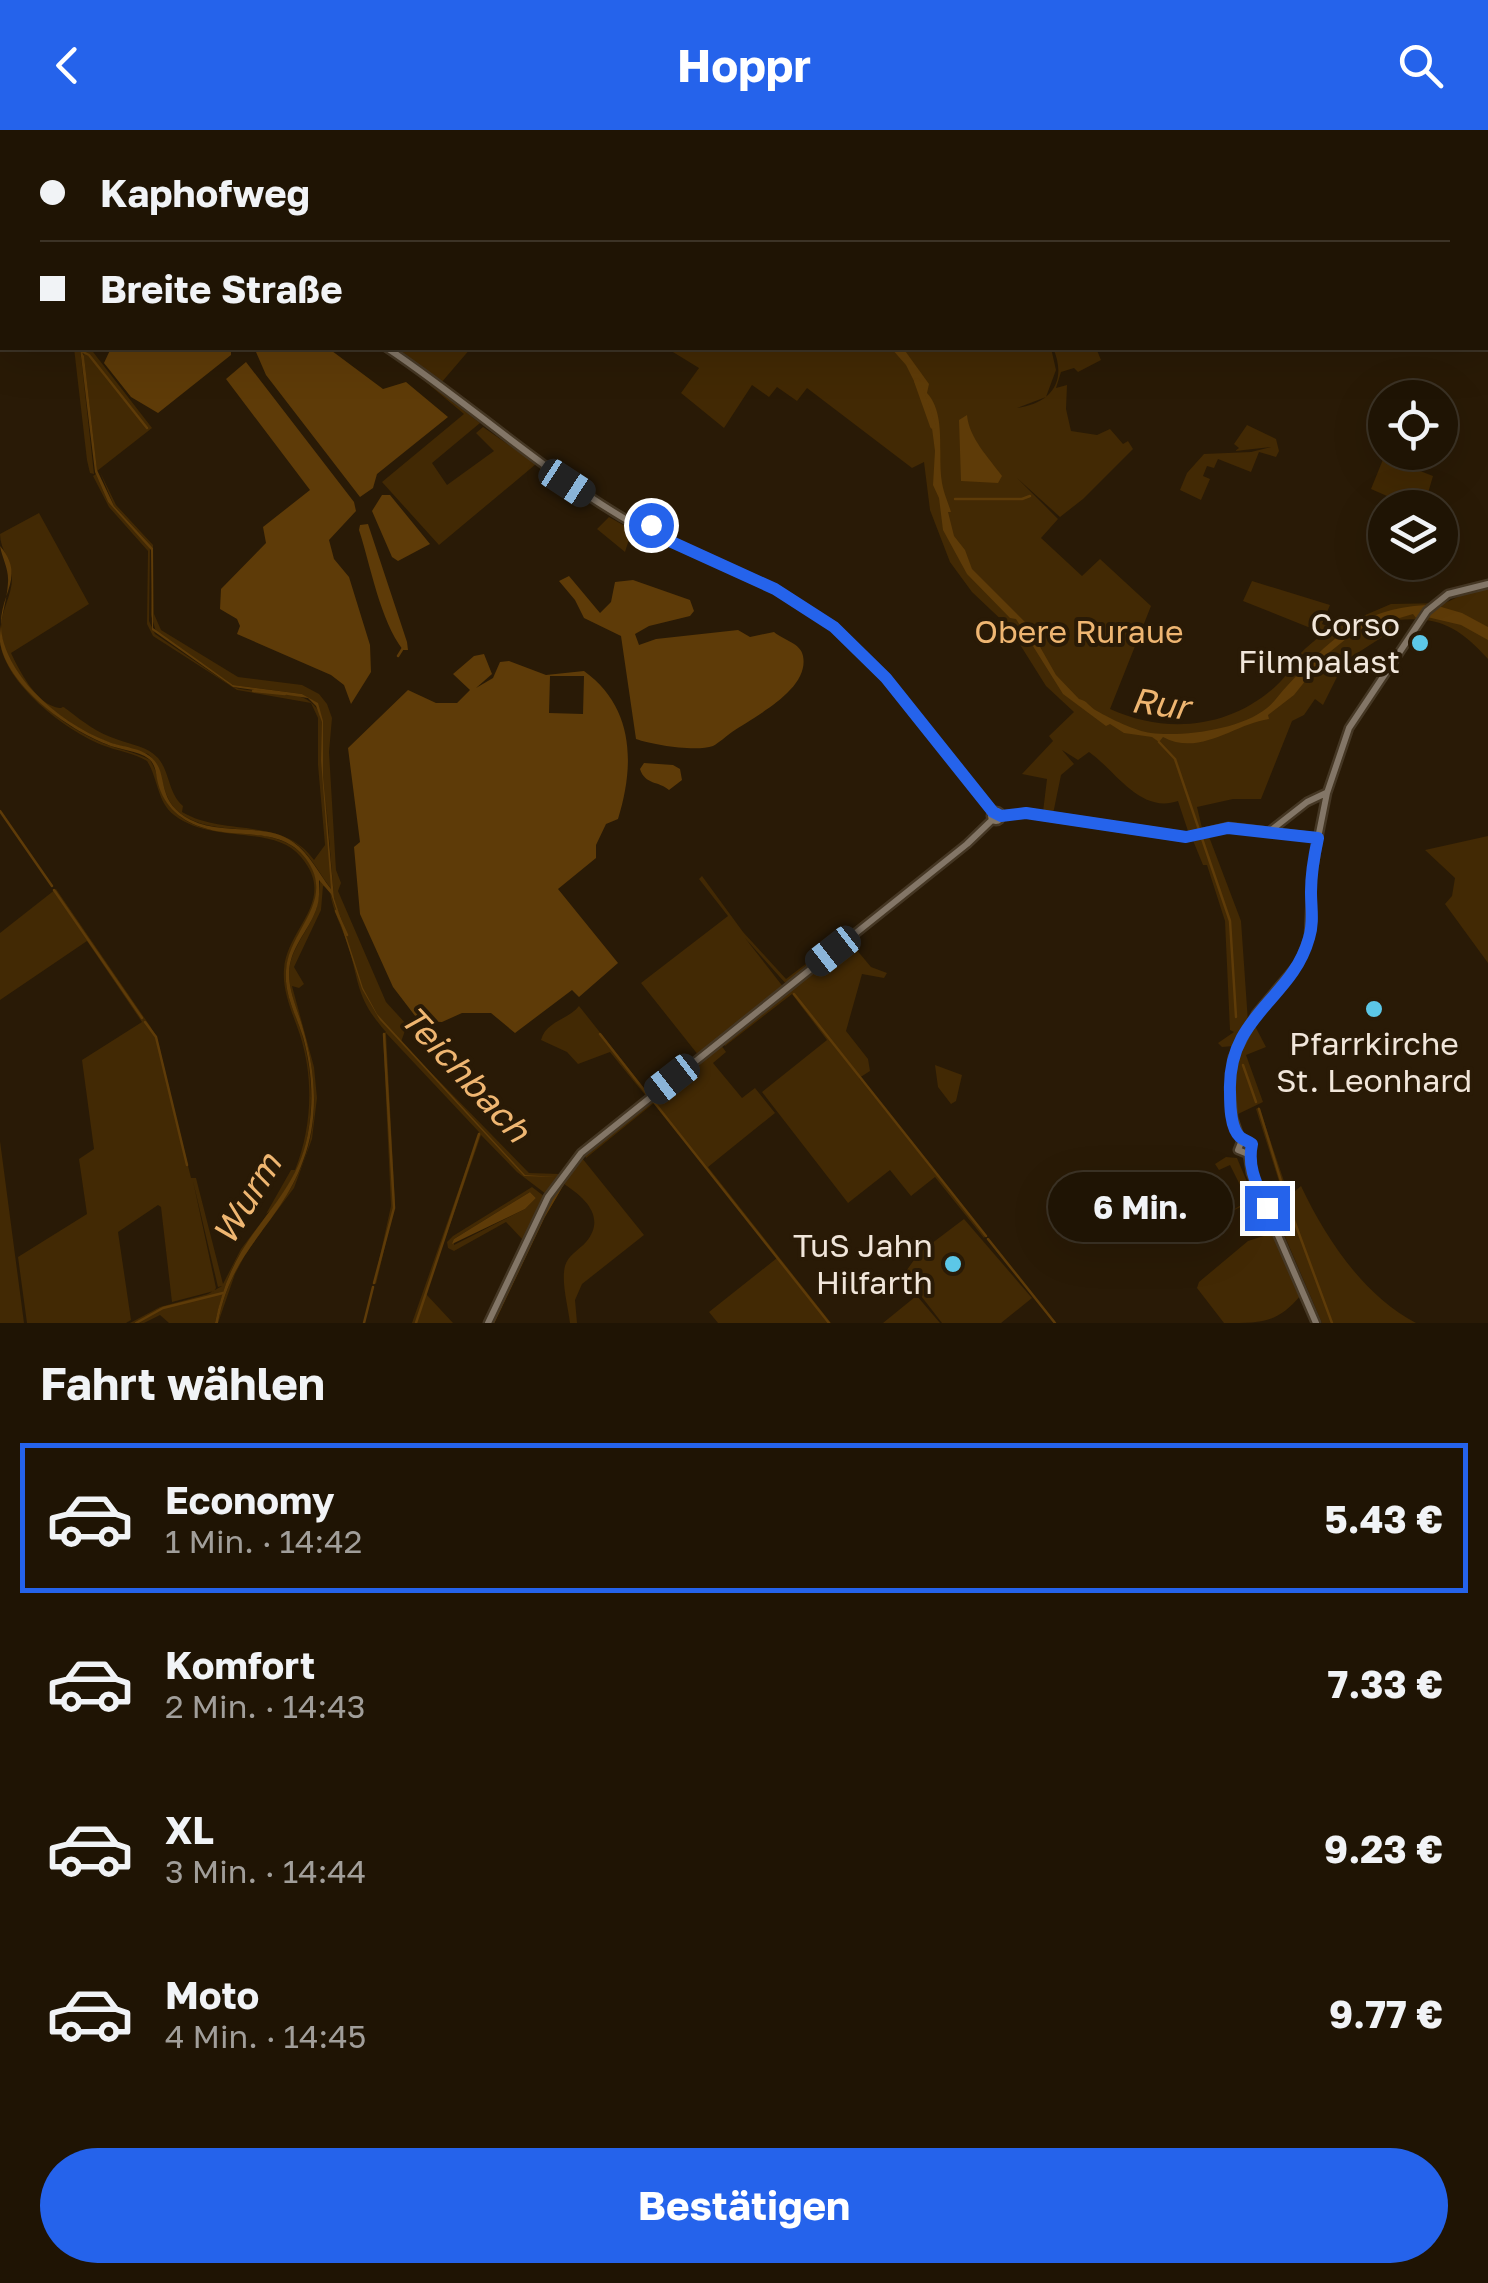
<!DOCTYPE html>
<html lang="de">
<meta charset="utf-8">
<style>
:root{--surface:#1f1404;--page:#2c2113;--text:#f1f3f6;--muted:#a19e9a;--line:#3c3326;--accent:#2563eb}
body{margin:0;font-family:"Golos Text",sans-serif;background:var(--page);color:var(--text);height:100vh;display:flex;flex-direction:column;font-size:38px;white-space:nowrap}
*{box-sizing:border-box;margin:0}
p{font-size:32px;color:var(--muted)}
.icon{flex:none;width:55px;height:55px;fill:none;stroke:currentColor;stroke-width:2;stroke-linecap:round;stroke-linejoin:round}
.map{position:relative;height:1193px;overflow:hidden}
.sheet{display:flex;flex-direction:column;background:var(--surface);flex:1}
.sheet>*{flex:none}
.banner{position:absolute;left:0px;top:0px;width:1490px;height:220px;box-shadow:0 10px 40px #0002,0 0 0 2px var(--line);display:grid;align-content:center;height:220px;padding:0 40px;background:var(--surface)}
.buttons{position:absolute;left:1368px;top:250px;display:grid;gap:20px}
.buttons a{display:grid;place-items:center;width:90px;height:90px;border-radius:50%;background:var(--surface);box-shadow:0 10px 40px #0002,0 0 0 2px var(--line);font-size:50px}
.end{position:absolute;width:45px;height:45px;margin:-22px;border:12px solid #2563eb;background:#fff;box-shadow:0 0 0 5px #fff}
.from{border-radius:50%}
.bubble{position:absolute;height:70px;border-radius:35px;background:var(--surface);box-shadow:0 10px 40px #0002,0 0 0 2px var(--line);font-size:32px;font-weight:700;line-height:70px;text-align:center}
.car{position:absolute;width:30px;height:60px;margin:-30px -15px;border-radius:12px;box-shadow:0 0 8px 2px #0007;background:linear-gradient(#222 24%,#8ab4d8 0 40%,#222 0 76%,#8ab4d8 0 86%,#222 0)}
.banner b{display:flex;align-items:center;gap:35px;height:95px;font-size:38px}
.banner b+b{border-top:2px solid var(--line)}
.banner i{width:25px;height:25px;background:var(--text)}
ul{padding:0;list-style:none}
li{display:flex;align-items:center;gap:30px;height:150px;margin:0 20px 15px;padding:0 20px;border:5px solid transparent;border-radius:0px}
li div{flex:1}
li b{display:block;font-size:38px}
li em{font-style:normal;font-weight:700}
li.selected{border-color:var(--accent)}
li>.icon{width:90px;height:90px;stroke-width:1.5}
h2{padding:0 40px;font-size:45px;line-height:120px}
.cta{display:flex;gap:20px;margin-top:auto;padding:20px 40px}
.cta a{flex:1;height:115px;border-radius:60px;background:var(--accent);color:#fff;font-size:40px;font-weight:700;line-height:115px;text-align:center}
header{display:flex;justify-content:space-between;align-items:center;height:130px;padding:0 40px;background:var(--accent);color:#fff;font-size:45px;font-weight:700}
.map>svg:first-child{display:block}
</style>
<header><svg class="icon" aria-label="back" viewBox="0 0 24 24"><path d="M15 5l-7 7 7 7"/></svg>Hoppr<svg class="icon" aria-label="search" viewBox="0 0 24 24"><circle cx="10" cy="10" r="6"/><path d="M15 15l6 6"/></svg></header>
<div class="map">
<svg width="1488" height="1193" viewBox="0 0 1488 1193">
<rect width="100%" height="100%" fill="#291a06"/>
<!-- green -->
<path fill="#422904" fill-rule="evenodd" d="M 641,0 L 916,0 L 917,2 L 636,2 Z
M 74,218 L 80,218 L 94,344 L 90,343 L 87,330 Z
M 83,218 L 90,218 L 152,298 L 97,341 Z
M 390,218 L 471,218 L 441,253 Z
M 1051,218 L 1056,240 L 1046,267 L 1017,278 C 1050,274 1068,252 1053,218 L 1096,218 L 1101,230 L 1078,242 L 1074,238 L 1061,242 L 1056,258 L 1067,255 L 1066,279 L 1071,301 L 1097,305 L 1110,299 L 1123,314 L 1128,311 L 1133,319 L 1083,369 L 1060,387 L 1017,348 L 1058,389 L 1041,408 L 1082,446 L 1100,429 L 1151,476 L 1110,579 C 1167,605 1231,598 1277,555 C 1287,546 1293,534 1300,524 C 1306,517 1316,510 1323,503 L 1243,471 L 1252,451 L 1330,475 L 1322,494 L 1330,497 L 1328,501 L 1391,474 L 1445,473 L 1464,464 L 1488,459 L 1488,529 C 1459,497 1439,486 1397,490 L 1387,504 L 1345,531 L 1323,575 L 1315,569 L 1304,585 L 1292,591 L 1261,669 L 1233,669 L 1197,677 L 1202,698 L 1188,701 L 1178,671 C 1140,684 1116,641 1089,622 L 1078,630 L 1062,620 L 1074,634 L 1061,645 L 1053,684 L 1043,682 L 1047,649 L 1022,644 L 1053,611 L 1049,606 L 1074,582 L 1046,556 L 1009,497 L 972,462 L 950,432 L 930,380 L 924,332 L 912,338 L 807,258 L 797,271 L 777,257 L 769,267 L 752,255 L 724,298 L 681,263 L 699,238 L 668,219 Z
M 414,242 L 480,293 L 432,333 L 447,355 L 494,321 L 476,303 L 483,297 L 536,334 L 439,415 L 382,352 L 464,284 Z
M 1247,295 L 1276,309 L 1279,321 L 1276,327 L 1259,322 L 1251,342 L 1218,329 L 1214,338 L 1207,336 L 1203,346 L 1210,349 L 1201,370 L 1180,360 L 1187,343 L 1204,324 L 1251,322 L 1271,317 L 1235,321 L 1239,318 L 1234,314 Z
M 1384,327 L 1433,346 L 1424,377 L 1385,378 L 1385,391 L 1378,389 L 1387,366 L 1371,359 Z
M 100,342 L 116,375 L 153,415 L 154,484 L 161,500 L 238,547 L 302,555 L 319,564 L 327,574 L 332,588 L 329,622 L 336,740 L 341,753 L 338,761 L 386,872 L 407,895 L 401,912 L 529,1043 L 560,1044 L 579,1022 L 546,1064 L 517,1042 L 481,1005 L 426,1164 L 453,1193 L 412,1193 L 479,1002 L 386,903 L 395,1074 L 376,1154 L 374,1153 L 391,1076 L 383,904 L 386,902 C 356,868 360,855 348,815 C 342,797 333,782 330,762 L 340,791 L 334,768 L 326,671 L 332,760 C 321,746 312,728 299,716 C 266,689 217,709 181,684 C 159,668 166,640 148,624 C 136,620 123,617 111,613 C 66,596 6,552 1,501 C 0,481 12,467 12,448 C 12,431 0,420 0,404 L 39,383 L 89,474 L 11,523 C 19,540 35,571 55,577 C 68,581 57,572 69,581 C 83,592 98,603 116,609 C 131,615 147,616 158,628 C 170,642 168,663 183,676 L 182,682 C 224,707 283,686 314,730 L 325,715 L 318,635 L 318,588 L 311,573 L 237,560 L 153,506 L 147,494 L 148,421 L 109,377 L 93,346 L 96,344 L 108,372 L 150,417 L 149,491 L 155,504 L 233,557 C 260,566 304,554 319,582 L 317,573 L 302,564 L 233,555 L 156,502 L 151,485 L 153,418 L 114,376 Z
M 609,387 L 632,400 L 625,422 L 597,399 Z
M 0,512 C 19,559 58,595 105,614 C 120,620 136,622 150,630 C 161,647 159,668 176,683 C 214,718 275,687 307,730 C 337,771 288,801 286,842 C 284,865 297,886 303,908 C 312,942 314,978 306,1013 C 296,1057 264,1085 241,1122 C 227,1145 221,1168 215,1193 L 169,1193 L 160,1185 L 144,1193 L 130,1193 L 160,1177 L 208,1164 L 222,1156 L 218,1157 L 193,1051 L 216,1158 L 214,1161 L 172,1172 L 161,1077 L 158,1075 L 118,1102 L 131,1190 L 126,1193 L 27,1193 L 18,1127 L 87,1084 L 79,1029 L 94,1019 L 82,930 L 142,892 L 87,811 L 0,870 L 0,803 L 56,759 L 150,896 L 157,908 L 191,1048 L 196,1048 L 223,1154 L 241,1119 L 270,1081 L 266,1084 L 291,1040 L 295,1040 C 312,997 314,949 300,905 C 293,884 282,862 284,839 C 287,797 338,771 301,727 C 274,694 213,715 174,685 C 157,672 158,648 147,631 C 134,623 117,621 102,615 C 65,600 5,554 0,512 Z
M 1208,704 L 1241,791 L 1248,892 L 1233,916 L 1222,917 L 1218,913 L 1234,902 L 1230,900 L 1225,791 L 1207,735 L 1203,735 L 1192,708 Z
M 1488,706 L 1488,833 L 1445,774 L 1452,766 L 1455,748 L 1425,720 Z
M 933,737 L 787,855 L 745,808 L 784,858 L 699,926 L 641,853 L 728,786 L 699,749 L 702,746 L 743,802 L 786,849 Z
M 320,750 L 327,757 L 323,756 L 321,780 L 294,837 L 304,854 L 299,858 L 292,856 L 314,937 L 317,968 L 312,1009 L 294,1058 L 249,1118 L 235,1144 L 218,1193 C 231,1118 284,1091 306,1024 C 319,985 315,942 304,902 C 299,882 289,865 289,843 C 290,821 304,806 313,787 C 319,776 319,762 320,750 Z
M 850,812 L 871,837 L 887,843 L 884,848 L 862,844 L 846,901 L 868,929 L 870,941 L 859,948 L 986,1105 L 984,1108 L 935,1047 L 911,1066 L 890,1040 L 848,1073 L 762,962 L 827,910 L 792,864 L 725,916 L 723,913 Z
M 579,876 L 648,963 L 696,925 L 696,928 L 582,1020 L 645,965 L 610,922 L 578,934 L 567,922 L 541,910 C 546,891 568,890 579,876 Z
M 1255,896 L 1266,917 L 1246,925 L 1263,972 L 1238,984 C 1225,956 1240,922 1255,896 Z
M 721,915 L 726,922 L 713,933 L 742,968 L 755,958 L 775,983 L 708,1037 L 831,1193 L 718,1193 L 709,1182 L 777,1128 L 654,973 L 586,1028 L 585,1026 Z
M 935,935 L 962,945 L 956,971 L 951,974 L 938,957 Z
M 1259,977 L 1289,1066 L 1301,1056 C 1326,1109 1364,1166 1416,1193 L 1322,1193 L 1274,1081 L 1285,1070 L 1256,979 Z
M 0,1011 L 24,1193 L 0,1193 Z
M 1226,1027 L 1237,1028 L 1263,1090 L 1254,1092 L 1244,1103 L 1241,1101 L 1243,1095 L 1258,1087 L 1251,1072 L 1226,1084 L 1248,1071 L 1230,1035 L 1219,1040 L 1215,1034 Z
M 580,1028 L 582,1028 L 644,1105 L 582,1154 L 575,1170 L 577,1193 L 570,1193 C 568,1176 561,1152 565,1136 C 568,1125 579,1120 586,1112 C 607,1087 584,1067 564,1054 L 550,1078 L 547,1075 L 555,1059 Z
M 532,1057 L 545,1067 L 514,1133 L 523,1110 L 506,1092 L 454,1121 L 448,1118 L 447,1112 L 453,1106 ZM 530,1062 L 536,1068 L 525,1079 L 454,1115 L 454,1109 Z
M 964,1089 L 1032,1168 L 1001,1193 L 942,1193 L 904,1144 L 919,1123 Z
M 1273,1103 L 1301,1165 C 1277,1193 1264,1193 1224,1193 L 1197,1158 L 1199,1152 L 1248,1111 Z
M 917,1166 L 940,1193 L 883,1193 L 915,1167 Z"/>
<!-- water -->
<path fill="#5e3b08" fill-rule="evenodd" d="M 80,218 L 84,226 L 97,340 L 114,376 L 153,418 L 153,498 L 233,555 L 302,564 L 318,573 L 323,591 L 323,647 L 334,768 L 363,858 L 377,884 L 525,1045 L 557,1047 L 524,1046 L 380,890 L 362,859 L 331,764 L 319,750 C 319,760 320,770 316,780 C 308,802 290,817 289,843 C 289,864 299,882 304,902 C 316,945 319,989 303,1031 C 280,1095 231,1119 218,1193 L 215,1193 C 220,1168 228,1144 241,1122 C 268,1078 301,1053 309,997 C 314,967 311,936 303,907 C 296,885 284,864 286,841 C 288,800 337,771 306,729 C 281,695 236,710 201,697 C 178,689 162,674 157,649 C 156,642 155,634 149,629 C 138,620 118,620 106,614 C 68,599 7,556 0,512 C 0,486 7,473 8,452 C 9,439 2,428 0,416 C 26,447 0,463 1,495 C 1,519 18,545 34,562 C 54,583 82,602 109,612 C 122,617 142,618 152,628 C 170,645 154,671 191,690 C 223,706 267,692 293,712 C 310,724 319,744 331,759 L 321,630 L 322,592 L 316,576 L 308,568 L 233,557 L 152,500 L 151,420 L 108,372 L 95,342 Z
M 111,218 L 231,218 L 231,225 L 158,283 L 131,267 L 104,233 Z
M 262,218 L 328,218 L 383,259 L 406,252 L 448,287 L 377,344 L 373,358 L 360,367 L 266,245 L 256,222 Z
M 891,218 L 903,218 L 929,254 L 927,263 C 947,285 937,324 942,353 C 944,364 948,372 951,382 L 948,382 L 954,406 L 965,420 L 972,439 L 1027,494 L 1056,545 L 1079,569 C 1088,571 1088,576 1097,581 C 1111,589 1135,601 1151,603 C 1182,607 1240,600 1267,578 C 1275,572 1280,563 1287,556 C 1329,511 1358,479 1426,475 L 1416,488 L 1413,484 L 1356,501 L 1326,525 L 1294,565 L 1268,585 L 1269,589 C 1234,594 1200,627 1163,607 L 1159,612 L 1152,607 L 1124,603 L 1110,594 L 1106,596 L 1063,564 L 1016,489 L 1010,488 L 967,444 L 943,400 L 939,368 L 933,355 L 935,321 L 930,283 L 906,235 Z
M 246,232 L 354,372 L 356,381 L 329,410 L 334,429 L 349,447 L 370,515 L 371,542 L 351,574 L 344,555 L 331,545 L 237,504 L 240,496 L 237,489 L 220,479 L 221,459 L 266,413 L 263,397 L 310,360 L 226,249 Z
M 967,285 C 969,308 989,328 1002,346 L 998,353 L 961,351 L 959,290 Z
M 382,365 L 390,365 L 430,414 L 398,431 L 392,427 L 372,381 Z
M 368,394 L 407,512 L 408,520 L 403,520 C 380,490 371,437 359,400 L 360,395 Z
M 569,446 L 600,483 L 611,472 L 615,452 L 633,450 L 690,470 L 694,481 L 690,486 L 649,496 L 635,504 L 639,515 L 656,509 L 738,500 L 750,507 L 774,502 C 783,510 801,513 803,526 C 810,560 753,587 732,602 C 726,606 719,613 713,616 C 696,622 653,615 636,609 L 621,506 L 584,488 L 575,470 L 559,451 Z
M 1438,476 L 1462,483 L 1488,497 L 1488,510 L 1461,495 L 1427,487 Z
M 484,524 L 492,544 L 476,558 L 493,548 L 500,532 L 509,531 L 546,545 L 584,541 C 634,577 635,634 618,689 L 606,694 L 596,715 L 596,728 L 558,759 L 618,833 L 579,867 L 572,860 L 515,903 L 491,883 L 462,883 L 442,892 L 419,891 L 393,857 L 360,784 L 354,717 L 360,712 L 348,618 L 408,560 L 436,573 L 457,573 L 470,560 L 453,544 L 474,526 ZM 550,546 L 584,546 L 583,584 L 549,583 Z
M 644,633 L 673,635 L 680,639 L 682,650 L 669,660 C 659,651 645,655 640,639 Z
M 530,1062 L 536,1068 L 525,1079 L 452,1114 L 454,1109 Z"/>
<g fill="none" stroke-linecap="round" stroke-linejoin="round">
<!-- stream -->
<path stroke="#5e3b08" stroke-width="2.5" d="M 791,2 L 793,0
M 81,221 L 89,225 L 147,298
M 955,369 L 1022,369 L 1030,366
M 398,526 L 403,518
M 253,561 L 285,564
M 1159,612 L 1175,629 L 1230,791 L 1236,887
M 0,681 L 52,756
M 54,760 L 142,888
M 336,781 L 347,805
M 794,864 L 986,1106
M 763,873 L 777,862
M 145,892 L 156,907 L 187,1035
M 600,904 L 647,964 L 694,928
M 699,924 L 751,883
M 1243,935 L 1256,972
M 654,972 L 829,1193
M 1259,979 L 1288,1074 L 1332,1193
M 988,1109 L 1055,1193
M 374,1153 L 394,1078 L 384,904
M 136,1193 L 163,1178 L 223,1163
M 364,1193 L 373,1157
M 416,1193 L 479,1004
M 493,1193 L 544,1086 L 565,1050"/>
<!-- river -->
<path stroke="#5e3b08" stroke-width="6" d="M 917,251 L 933,296"/>
<!-- secondary casing -->
<g stroke="#453724" stroke-width="11">
<path id="secondary" d="M 34,0 L 38,2
M 1307,0 L 1311,2
M 387,218 C 472,275 548,346 639,397
M638 400a7 7 0 1 1 14 0a7 7 0 1 1-14 0Z
M 652,403 L 775,459 L 834,497 L 886,548 L 993,682
M991 686a5 5 0 1 1 10 0a5 5 0 1 1-10 0Z
M 1001,686 L 1026,683 L 1186,707 L 1228,697 L 1318,708
M 1270,701 L 1307,672 L 1326,663
M 1242,1010 L 1238,1020 L 1248,1024
M 488,1193 L 548,1067 L 581,1023 L 967,714 L 992,690
M 1316,1193 L 1251,1043 L 1248,1024 L 1252,1014 L 1239,1006 L 1233,988 L 1230,956 L 1233,927 L 1256,884 L 1299,833 L 1309,808 L 1312,744 L 1318,708 L 1327,663 L 1349,598 L 1427,481 L 1448,464 L 1488,454"/>
</g>
<!-- secondary -->
<use href="#secondary" stroke="#837667" stroke-width="6"/>
</g>
<g fill="none" stroke-linecap="round" stroke-linejoin="round">
<!-- route -->
<path stroke="#2563eb" stroke-width="12" d="M 651,395 L 652,403 L 775,459 L 834,497 L 886,548 L 993,682 L 1001,686 L 1026,683 L 1186,707 L 1228,698 L 1318,708 C 1314,726 1311,743 1311,762 C 1311,777 1314,793 1309,808 C 1292,870 1227,885 1230,962 C 1230,974 1230,998 1240,1007 C 1243,1010 1248,1011 1252,1014 C 1247,1037 1257,1055 1267,1078"/>
</g>
<!-- markers -->
<g fill="#5cc7e7" stroke="#291a06" stroke-width="4">
<circle cx="1420" cy="513" r="10"/>
<circle cx="1374" cy="879" r="10"/>
<circle cx="953" cy="1134" r="10"/>
</g>
<g text-anchor="middle" stroke-width="8" stroke-linejoin="round" paint-order="stroke">
<!-- poi labels -->
<g font-size="32" fill="#f1e6da" stroke="#291a06" text-anchor="end">
<text x="1400" y="506">Corso<tspan x="1400" dy="37">Filmpalast</tspan></text>
<text x="1374" y="925" text-anchor="middle">Pfarrkirche<tspan x="1374" dy="37">St. Leonhard</tspan></text>
<text x="933" y="1127">TuS Jahn<tspan x="933" dy="37">Hilfarth</tspan></text>
</g>
<!-- park labels -->
<g font-size="32" fill="#efb672" stroke="#291a06">
<text x="1079" y="513">Obere Ruraue</text>
</g>
<!-- water labels -->
<g font-size="35" font-style="italic" fill="#efb671" stroke="#291a06">
<text transform="translate(1160 574) rotate(8)" y="12">Rur</text>
<text transform="translate(465 944) rotate(47)" y="12">Teichbach</text>
<text transform="translate(247 1069) rotate(-59)" y="12">Wurm</text>
</g>
</g>
</svg>
<div class="buttons">
<a><svg class="icon" aria-label="locate" viewBox="0 0 24 24"><circle cx="12" cy="12" r="6"/><path d="M12 2v4M12 18v4M2 12h4M18 12h4"/></svg></a>
<a><svg class="icon" aria-label="layers" viewBox="0 0 24 24"><path d="M12 4l9 5-9 5-9-5zM3 14l9 5 9-5"/></svg></a>
</div>
<i class="end from" style="left:651px;top:395px"></i>
<i class="end" style="left:1267px;top:1078px"></i>
<div class="bubble" style="left:1048px;top:1042px;width:185px">6 Min.</div>
<i class="car" style="left:567px;top:353px;rotate:123deg"></i>
<i class="car" style="left:833px;top:821px;rotate:232deg"></i>
<i class="car" style="left:672px;top:949px;rotate:232deg"></i>
<div class="banner">
<b><i class="from"></i>Kaphofweg</b>
<b><i></i>Breite Straße</b>
</div>
</div>
<section class="sheet">
<h2>Fahrt wählen</h2>
<ul>
<li class="selected"><svg class="icon" aria-label="car" viewBox="0 0 24 24"><path d="M5 17H2v-5l4-1 3-4h7l3 4 3 1v5h-3M9 17h6M6 11h13"/><circle cx="7" cy="17" r="2"/><circle cx="17" cy="17" r="2"/></svg><div><b>Economy</b><p>1 Min. · 14:42</p></div><em>5.43 €</em></li>
<li><svg class="icon" aria-label="car" viewBox="0 0 24 24"><path d="M5 17H2v-5l4-1 3-4h7l3 4 3 1v5h-3M9 17h6M6 11h13"/><circle cx="7" cy="17" r="2"/><circle cx="17" cy="17" r="2"/></svg><div><b>Komfort</b><p>2 Min. · 14:43</p></div><em>7.33 €</em></li>
<li><svg class="icon" aria-label="car" viewBox="0 0 24 24"><path d="M5 17H2v-5l4-1 3-4h7l3 4 3 1v5h-3M9 17h6M6 11h13"/><circle cx="7" cy="17" r="2"/><circle cx="17" cy="17" r="2"/></svg><div><b>XL</b><p>3 Min. · 14:44</p></div><em>9.23 €</em></li>
<li><svg class="icon" aria-label="car" viewBox="0 0 24 24"><path d="M5 17H2v-5l4-1 3-4h7l3 4 3 1v5h-3M9 17h6M6 11h13"/><circle cx="7" cy="17" r="2"/><circle cx="17" cy="17" r="2"/></svg><div><b>Moto</b><p>4 Min. · 14:45</p></div><em>9.77 €</em></li>
</ul>
<div class="cta"><a>Bestätigen</a></div>
</section>
